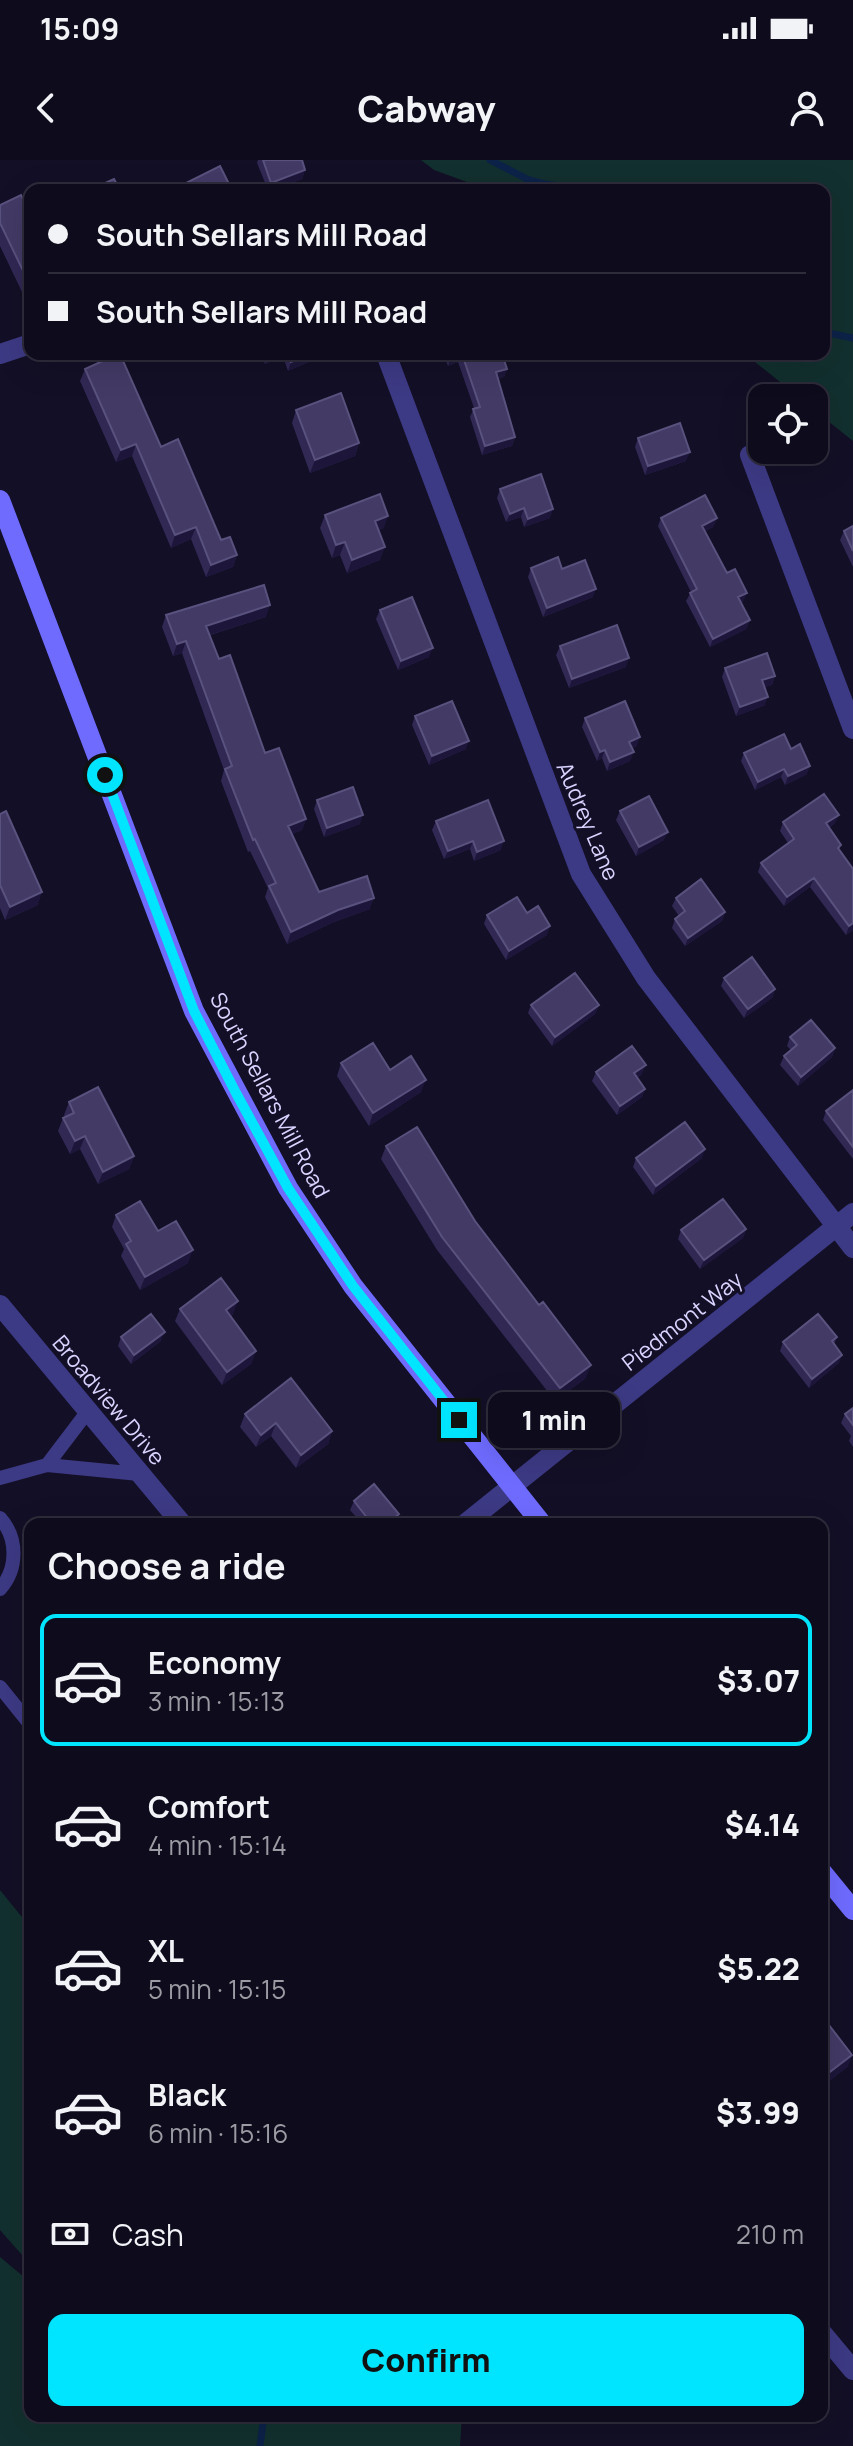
<!DOCTYPE html>
<meta charset="utf-8">
<style>
:root{--surface:#0e0b1c;--page:#171425;--text:#f1f3f6;--muted:#9b9ba3;--line:#2e2b3b;--accent:#00e5ff}
body{margin:0;font-family:Manrope,sans-serif;background:var(--page);color:var(--text);height:100vh;display:flex;flex-direction:column;font-size:30px;white-space:nowrap}
*{box-sizing:border-box;margin:0}
p{font-size:26px;color:var(--muted)}
.icon{flex:none;width:44px;height:44px;fill:none;stroke:currentColor;stroke-width:2;stroke-linecap:round;stroke-linejoin:round}
.map{position:relative;flex:1;overflow:hidden}
.sheet{position:absolute;left:24px;top:1358px;width:804px;height:904px;display:flex;flex-direction:column;background:var(--surface);border-radius:16px;box-shadow:0 8px 32px #0002,0 0 0 2px var(--line)}
.sheet>*{flex:none}
.banner{position:absolute;left:24px;top:24px;width:806px;height:176px;border-radius:16px;box-shadow:0 8px 32px #0002,0 0 0 2px var(--line);display:grid;align-content:center;height:176px;padding:0 24px;background:var(--surface)}
.fabs{position:absolute;left:748px;top:224px;display:grid;gap:16px}
.fabs a{display:grid;place-items:center;width:80px;height:80px;border-radius:16px;background:var(--surface);box-shadow:0 8px 32px #0002,0 0 0 2px var(--line);font-size:40px}
.end{position:absolute;width:36px;height:36px;margin:-18px;border:10px solid #00e5ff;background:#111;box-shadow:0 0 0 4px #111}
.from{border-radius:50%}
.bubble{position:absolute;height:56px;border-radius:16px;background:var(--surface);box-shadow:0 8px 32px #0002,0 0 0 2px var(--line);font-size:26px;font-weight:800;line-height:56px;text-align:center}
.banner b{display:flex;align-items:center;gap:28px;height:76px;font-size:30px}
.banner b+b{border-top:2px solid var(--line)}
.banner i{width:20px;height:20px;background:var(--text)}
ul{padding:0;list-style:none}
li{display:flex;align-items:center;gap:24px;height:132px;margin:0 16px 12px;padding:0 8px;border:4px solid transparent;border-radius:16px}
li div{flex:1}
li b{display:block;font-size:30px}
li em{font-style:normal;font-weight:800}
li.selected{border-color:var(--accent)}
li>.icon{width:72px;height:72px;stroke-width:1.5}
h2{padding:0 24px;font-size:36px;line-height:96px}
.pay{display:flex;align-items:center;gap:20px;height:88px;padding:0 24px;font-size:30px}
.pay p{margin-inline-start:auto}
.button{display:flex;gap:16px;margin-top:auto;padding:16px 24px}
.button a{flex:1;height:92px;border-radius:16px;background:var(--accent);color:#111;font-size:32px;font-weight:800;line-height:92px;text-align:center}
.status{display:flex;justify-content:space-between;align-items:center;height:56px;padding:0 40px;background:var(--surface);direction:ltr}
.status svg{height:22px;fill:currentColor}
header{display:flex;justify-content:space-between;align-items:center;height:104px;padding:0 24px;background:var(--surface);font-size:36px;font-weight:800}
.map>svg:first-child{display:block}
</style>
<div class="status"><b>15:09</b><svg viewBox="0 0 49 12"><path d="M0 12V9h3v3zM5 12V6h3v6zM10 12V3h3v9zM15 12V0h3v12zM26 1h20v11H26zM47 4h2v5h-2z"/></svg></div>
<header><svg class="icon" aria-label="back" viewBox="0 0 24 24"><path d="M15 5l-7 7 7 7"/></svg>Cabway<svg class="icon" aria-label="person" viewBox="0 0 24 24"><circle cx="12" cy="8" r="4"/><path d="M4 21q1-7 8-7t8 7"/></svg></header>
<div class="map">
<svg width="853" height="2286" viewBox="0 0 853 2286">
<rect width="100%" height="100%" fill="#130f26"/>
<!-- green -->
<path fill="#12302f" d="M 421,0 L 853,0 L 853,281 L 814,250 L 814,238 L 800,238 L 745,194 L 824,194 L 824,30 L 489,30 L 434,10 Z
M 0,1730 L 30,1767 L 30,2104 L 0,2070 Z
M 0,2097 L 30,2122 L 30,2256 L 165,2256 L 165,2262 L 249,2256 L 462,2256 L 460,2286 L 0,2286 Z"/>
<g fill="none" stroke-linecap="round" stroke-linejoin="round">
<!-- stream -->
<path stroke="#0c2248" stroke-width="7" d="M 490,0 L 527,19 L 545,24 L 591,30
M 824,172 L 853,178
M 260,2286 L 264,2256"/>
<!-- lane -->
<path stroke="#3d3a85" stroke-width="14" d="M 47,1305 L 88,1251
M 0,1318 L 47,1305 L 139,1314
M 0,1358 C 18,1378 18,1409 0,1429
M 0,1527 L 30,1564"/>
<!-- street -->
<path stroke="#3d3a85" stroke-width="20" d="M 0,194 L 30,184
M 386,194 L 581,714 L 646,818 L 853,1088
M 750,295 L 853,569
M 0,1145 L 182,1364
M 465,1364 L 853,1053
M 822,2173 L 853,2210"/>
<!-- secondary -->
<path stroke="#6f6bff" stroke-width="20" d="M 0,340 L 194,851 L 288,1028 L 353,1126 L 542,1364
M 822,1712 L 853,1750"/>
</g>
<!-- wall -->
<path fill="#312854" d="M 258,0 L 302,0 L 305,10 L 302,19 L 273,30 L 268,30 L 257,3 Z
M 0,45 L 30,53 L 30,128 L 22,132 L 0,86 Z
M 261,194 L 314,194 L 311,201 L 288,211 L 283,197 L 265,204 Z
M 443,194 L 502,194 L 507,209 L 504,217 L 498,219 L 515,277 L 512,286 L 482,295 L 470,257 L 474,248 L 458,202 L 448,206 Z
M 85,209 L 161,287 L 221,380 L 237,395 L 233,407 L 206,417 L 191,379 L 171,388 L 132,296 L 116,302 L 80,221 Z
M 296,250 L 359,283 L 355,296 L 310,313 L 292,263 Z
M 638,278 L 686,301 L 645,315 L 635,287 Z
M 500,329 L 550,358 L 524,367 L 521,357 L 506,362 L 497,338 Z
M 325,355 L 384,368 L 378,370 L 380,400 L 347,413 L 340,395 L 332,398 L 320,368 Z
M 661,358 L 717,358 L 713,367 L 705,371 L 743,442 L 741,443 L 750,460 L 746,469 L 710,487 L 686,441 L 691,432 L 658,366 Z
M 853,366 L 853,407 L 840,380 L 844,371 Z
M 531,408 L 562,409 L 593,437 L 543,457 L 528,417 Z
M 380,450 L 429,497 L 398,510 L 376,459 Z
M 166,455 L 266,457 L 210,475 L 219,499 L 265,593 L 306,659 L 302,670 L 292,674 L 319,732 L 370,749 L 334,762 L 287,784 L 265,737 L 268,728 L 250,691 L 248,692 L 221,621 L 224,610 L 182,493 L 173,496 L 162,467 Z
M 560,486 L 626,507 L 569,528 L 556,495 Z
M 725,508 L 775,516 L 772,525 L 765,527 L 765,545 L 736,556 L 722,517 Z
M 415,556 L 466,589 L 429,605 L 412,565 Z
M 585,558 L 637,586 L 632,588 L 630,601 L 607,611 L 602,598 L 597,601 L 582,567 Z
M 791,589 L 807,614 L 785,625 L 781,617 L 755,630 L 741,601 L 744,593 Z
M 317,640 L 360,664 L 324,677 L 314,649 Z
M 620,651 L 664,680 L 636,696 L 616,660 Z
M 0,654 L 38,745 L 5,760 L 0,748 Z
M 436,661 L 501,690 L 474,701 L 470,689 L 444,699 L 432,670 Z
M 783,662 L 835,663 L 829,668 L 840,690 L 853,770 L 846,775 L 810,727 L 784,746 L 758,712 L 761,703 L 788,683 L 780,671 Z
M 676,738 L 725,752 L 722,761 L 685,786 L 672,768 L 675,759 L 679,756 L 672,746 Z
M 527,753 L 547,775 L 506,800 L 484,764 L 487,755 Z
M 724,818 L 775,829 L 772,838 L 744,858 L 721,826 Z
M 531,845 L 599,845 L 595,854 L 552,886 L 528,853 Z
M 790,877 L 835,888 L 832,897 L 798,926 L 780,905 L 784,896 L 791,890 L 787,886 Z
M 341,903 L 421,932 L 369,966 L 337,916 Z
M 596,912 L 642,914 L 637,918 L 645,929 L 642,937 L 617,955 L 592,921 Z
M 853,930 L 853,999 L 823,960 L 826,951 Z
M 69,942 L 134,996 L 129,1009 L 98,1024 L 80,989 L 70,994 L 58,971 L 63,958 L 65,957 L 64,955 Z
M 386,986 L 475,1061 L 539,1145 L 586,1218 L 555,1241 L 437,1090 L 381,999 Z
M 636,998 L 702,998 L 653,1035 L 633,1007 Z
M 116,1055 L 158,1071 L 188,1103 L 140,1130 L 121,1096 L 124,1089 L 112,1067 Z
M 746,1069 L 743,1078 L 700,1109 L 678,1079 L 681,1070 Z
M 180,1149 L 233,1154 L 230,1157 L 256,1191 L 251,1204 L 222,1225 L 175,1161 Z
M 121,1177 L 161,1181 L 131,1204 L 118,1186 Z
M 837,1177 L 834,1184 L 839,1203 L 809,1228 L 780,1191 L 783,1182 Z
M 853,1248 L 853,1287 L 849,1281 L 851,1276 L 841,1263 L 845,1254 Z
M 245,1254 L 332,1271 L 328,1284 L 296,1308 L 271,1276 L 256,1287 L 240,1267 Z
M 354,1341 L 396,1363 L 362,1364 L 350,1350 Z"/>
<!-- shaded-wall -->
<path fill="#1d163a" d="M 305,10 L 302,19 L 273,30 L 269,30 L 271,23 Z
M 30,117 L 30,128 L 22,132 L 27,119 Z
M 271,194 L 284,194 L 283,197 L 265,204 L 269,195 Z
M 311,194 L 314,194 L 311,201 L 288,211 L 291,202 Z
M 461,194 L 458,202 L 448,206 L 451,197 Z
M 507,209 L 504,217 L 493,221 L 496,212 Z
M 515,277 L 512,286 L 482,295 L 485,286 Z
M 359,283 L 355,296 L 310,313 L 315,300 Z
M 136,284 L 132,296 L 116,302 L 121,290 Z
M 690,292 L 686,301 L 645,315 L 648,306 Z
M 524,348 L 521,357 L 506,362 L 510,354 Z
M 553,349 L 550,358 L 524,367 L 528,359 Z
M 388,356 L 384,368 L 370,374 L 375,361 Z
M 717,358 L 713,367 L 699,374 L 702,366 Z
M 196,367 L 191,379 L 171,388 L 175,375 Z
M 345,382 L 340,395 L 332,398 L 336,385 Z
M 385,387 L 380,400 L 347,413 L 352,400 Z
M 237,395 L 233,407 L 206,417 L 211,405 Z
M 596,429 L 593,437 L 543,457 L 547,448 Z
M 747,433 L 743,442 L 734,446 L 738,437 Z
M 270,445 L 266,457 L 202,477 L 206,466 Z
M 750,460 L 746,469 L 710,487 L 713,479 Z
M 186,481 L 182,493 L 173,496 L 177,484 Z
M 433,488 L 429,497 L 398,510 L 401,501 Z
M 629,498 L 626,507 L 569,528 L 572,519 Z
M 775,516 L 772,525 L 759,529 L 762,520 Z
M 768,537 L 765,545 L 736,556 L 740,547 Z
M 640,577 L 637,586 L 626,590 L 629,582 Z
M 469,581 L 466,589 L 429,605 L 432,596 Z
M 605,590 L 602,598 L 597,601 L 600,592 Z
M 634,592 L 630,601 L 607,611 L 610,602 Z
M 810,606 L 807,614 L 785,625 L 788,616 Z
M 784,609 L 781,617 L 755,630 L 758,622 Z
M 363,655 L 360,664 L 324,677 L 327,668 Z
M 839,655 L 835,663 L 823,672 L 826,663 Z
M 306,659 L 302,670 L 283,678 L 288,666 Z
M 668,672 L 664,680 L 636,696 L 639,687 Z
M 473,681 L 470,689 L 444,699 L 448,691 Z
M 504,681 L 501,690 L 474,701 L 477,692 Z
M 814,718 L 810,727 L 784,746 L 787,737 Z
M 42,732 L 38,745 L 5,760 L 10,747 Z
M 374,738 L 370,749 L 334,762 L 287,784 L 291,772 L 338,750 Z
M 725,752 L 722,761 L 685,786 L 688,778 Z
M 853,763 L 853,770 L 846,775 L 849,766 Z
M 550,766 L 547,775 L 506,800 L 509,791 Z
M 775,829 L 772,838 L 744,858 L 748,849 Z
M 599,845 L 595,854 L 552,886 L 555,877 Z
M 835,888 L 832,897 L 798,926 L 801,917 Z
M 646,905 L 642,914 L 631,922 L 634,913 Z
M 426,920 L 421,932 L 369,966 L 373,953 Z
M 645,929 L 642,937 L 617,955 L 620,946 Z
M 85,976 L 80,989 L 70,994 L 75,981 Z
M 705,989 L 702,998 L 653,1035 L 656,1026 Z
M 134,996 L 129,1009 L 98,1024 L 103,1012 Z
M 746,1069 L 743,1078 L 700,1109 L 704,1100 Z
M 193,1090 L 188,1103 L 140,1130 L 145,1117 Z
M 238,1141 L 233,1154 L 221,1163 L 226,1150 Z
M 165,1172 L 161,1181 L 131,1204 L 134,1195 Z
M 256,1191 L 251,1204 L 222,1225 L 227,1212 Z
M 842,1195 L 839,1203 L 809,1228 L 812,1219 Z
M 591,1205 L 586,1218 L 555,1241 L 560,1228 Z
M 276,1263 L 271,1276 L 256,1287 L 261,1275 Z
M 332,1271 L 328,1284 L 296,1308 L 301,1295 Z
M 399,1354 L 395,1364 L 387,1364 Z
M 852,1895 L 848,1907 L 822,1927 L 822,1918 Z"/>
<!-- building -->
<path fill="#433a66" stroke="#5a527e" stroke-width="2" d="M 263,0 L 302,0 L 305,10 L 271,23 Z
M 220,6 L 232,30 L 179,30 L 178,27 Z
M 114,19 L 120,30 L 97,30 L 96,27 Z
M 21,35 L 30,53 L 30,117 L 27,119 L 0,63 L 0,45 Z
M 118,194 L 120,194 L 161,287 L 178,279 L 221,380 L 230,377 L 237,395 L 211,405 L 196,367 L 175,375 L 136,284 L 121,290 L 85,209 Z
M 288,194 L 311,194 L 291,202 Z
M 462,194 L 502,194 L 507,209 L 496,212 L 515,277 L 485,286 L 473,249 L 480,247 Z
M 341,233 L 359,283 L 315,300 L 296,250 Z
M 680,263 L 690,292 L 648,306 L 638,278 Z
M 541,314 L 553,349 L 528,359 L 524,348 L 510,354 L 500,329 Z
M 380,334 L 388,356 L 375,361 L 385,387 L 352,400 L 345,382 L 336,385 L 325,355 Z
M 705,335 L 717,358 L 702,366 L 727,413 L 735,409 L 747,433 L 738,437 L 750,460 L 713,479 L 690,433 L 697,429 L 661,358 Z
M 853,366 L 853,391 L 844,371 Z
M 558,397 L 562,409 L 585,400 L 596,429 L 547,448 L 531,408 Z
M 264,425 L 270,445 L 206,466 L 219,499 L 230,495 L 265,593 L 279,588 L 306,659 L 288,666 L 319,732 L 367,716 L 374,738 L 338,750 L 291,772 L 269,726 L 276,723 L 255,679 L 253,680 L 225,609 L 232,606 L 186,481 L 177,484 L 166,455 Z
M 412,437 L 433,488 L 401,501 L 380,450 Z
M 617,465 L 629,498 L 572,519 L 560,486 Z
M 767,493 L 775,516 L 762,520 L 768,537 L 740,547 L 725,508 Z
M 452,541 L 469,581 L 432,596 L 415,556 Z
M 625,541 L 640,577 L 629,582 L 634,592 L 610,602 L 605,590 L 600,592 L 585,558 Z
M 784,574 L 791,589 L 800,584 L 810,606 L 788,616 L 784,609 L 758,622 L 744,593 Z
M 353,627 L 363,655 L 327,668 L 317,640 Z
M 824,634 L 839,655 L 826,663 L 841,685 L 838,688 L 853,709 L 853,763 L 849,766 L 814,718 L 787,737 L 761,703 L 794,679 L 783,662 Z
M 649,636 L 668,672 L 639,687 L 620,651 Z
M 488,640 L 504,681 L 477,692 L 473,681 L 448,691 L 436,661 Z
M 6,651 L 42,732 L 10,747 L 0,725 L 0,654 Z
M 701,719 L 725,752 L 688,778 L 675,759 L 685,751 L 676,738 Z
M 517,737 L 527,753 L 538,746 L 550,766 L 509,791 L 487,755 Z
M 752,797 L 775,829 L 748,849 L 724,818 Z
M 575,813 L 599,845 L 555,877 L 531,845 Z
M 811,860 L 835,888 L 801,917 L 784,896 L 797,885 L 790,877 Z
M 373,883 L 390,910 L 411,896 L 426,920 L 373,953 L 341,903 Z
M 632,886 L 646,905 L 634,913 L 645,929 L 620,946 L 596,912 Z
M 98,927 L 134,996 L 103,1012 L 85,976 L 75,981 L 63,958 L 74,953 L 69,942 Z
M 853,930 L 853,987 L 826,951 Z
M 685,962 L 705,989 L 656,1026 L 636,998 Z
M 417,967 L 475,1061 L 539,1145 L 543,1142 L 591,1205 L 560,1228 L 442,1077 L 386,986 Z
M 723,1039 L 746,1069 L 704,1100 L 681,1070 Z
M 140,1041 L 158,1071 L 176,1061 L 193,1090 L 145,1117 L 126,1084 L 131,1081 L 116,1055 Z
M 221,1118 L 238,1141 L 226,1150 L 256,1191 L 227,1212 L 180,1149 Z
M 151,1154 L 165,1172 L 134,1195 L 121,1177 Z
M 818,1154 L 837,1177 L 832,1181 L 842,1195 L 812,1219 L 783,1182 Z
M 291,1218 L 332,1271 L 301,1295 L 276,1263 L 261,1275 L 245,1254 Z
M 853,1248 L 853,1265 L 845,1254 Z
M 374,1324 L 399,1354 L 387,1364 L 372,1364 L 354,1341 Z
M 822,1856 L 852,1895 L 822,1918 Z"/>
<g fill="none" stroke-linecap="round" stroke-linejoin="round">
<!-- route -->
<path stroke="#00e5ff" stroke-width="10" d="M 105,615 L 194,851 L 236,933 L 288,1028 L 353,1126 L 459,1260"/>
</g>
<g text-anchor="middle" stroke-width="6" stroke-linejoin="round" paint-order="stroke">
<!-- street labels -->
<g font-size="22" fill="#d9d4ff" stroke="#130f26">
<text transform="translate(588 661) rotate(67)" y="8">Audrey Lane</text>
<text transform="translate(270 935) rotate(62)" y="8">South Sellars Mill Road</text>
<text transform="translate(682 1161) rotate(-38)" y="8">Piedmont Way</text>
<text transform="translate(109 1240) rotate(50)" y="8">Broadview Drive</text>
</g>
</g>
</svg>
<div class="fabs">
<a><svg class="icon" aria-label="locate" viewBox="0 0 24 24"><circle cx="12" cy="12" r="6"/><path d="M12 2v4M12 18v4M2 12h4M18 12h4"/></svg></a>
</div>
<i class="end from" style="left:105px;top:615px"></i>
<i class="end" style="left:459px;top:1260px"></i>
<div class="bubble" style="left:488px;top:1232px;width:132px">1 min</div>
<div class="banner">
<b><i class="from"></i>South Sellars Mill Road</b>
<b><i></i>South Sellars Mill Road</b>
</div>
<section class="sheet">
<h2>Choose a ride</h2>
<ul>
<li class="selected"><svg class="icon" aria-label="car" viewBox="0 0 24 24"><path d="M5 17H2v-5l4-1 3-4h7l3 4 3 1v5h-3M9 17h6M6 11h13"/><circle cx="7" cy="17" r="2"/><circle cx="17" cy="17" r="2"/></svg><div><b>Economy</b><p>3 min · 15:13</p></div><em>$3.07</em></li>
<li><svg class="icon" aria-label="car" viewBox="0 0 24 24"><path d="M5 17H2v-5l4-1 3-4h7l3 4 3 1v5h-3M9 17h6M6 11h13"/><circle cx="7" cy="17" r="2"/><circle cx="17" cy="17" r="2"/></svg><div><b>Comfort</b><p>4 min · 15:14</p></div><em>$4.14</em></li>
<li><svg class="icon" aria-label="car" viewBox="0 0 24 24"><path d="M5 17H2v-5l4-1 3-4h7l3 4 3 1v5h-3M9 17h6M6 11h13"/><circle cx="7" cy="17" r="2"/><circle cx="17" cy="17" r="2"/></svg><div><b>XL</b><p>5 min · 15:15</p></div><em>$5.22</em></li>
<li><svg class="icon" aria-label="car" viewBox="0 0 24 24"><path d="M5 17H2v-5l4-1 3-4h7l3 4 3 1v5h-3M9 17h6M6 11h13"/><circle cx="7" cy="17" r="2"/><circle cx="17" cy="17" r="2"/></svg><div><b>Black</b><p>6 min · 15:16</p></div><em>$3.99</em></li>
</ul>
<div class="pay"><svg class="icon" aria-label="cash" viewBox="0 0 24 24"><path d="M3 7h18v10H3z"/><circle cx="12" cy="12" r="2"/></svg>Cash<p>210 m</p></div>
<div class="button"><a>Confirm</a></div>
</section>
</div>
